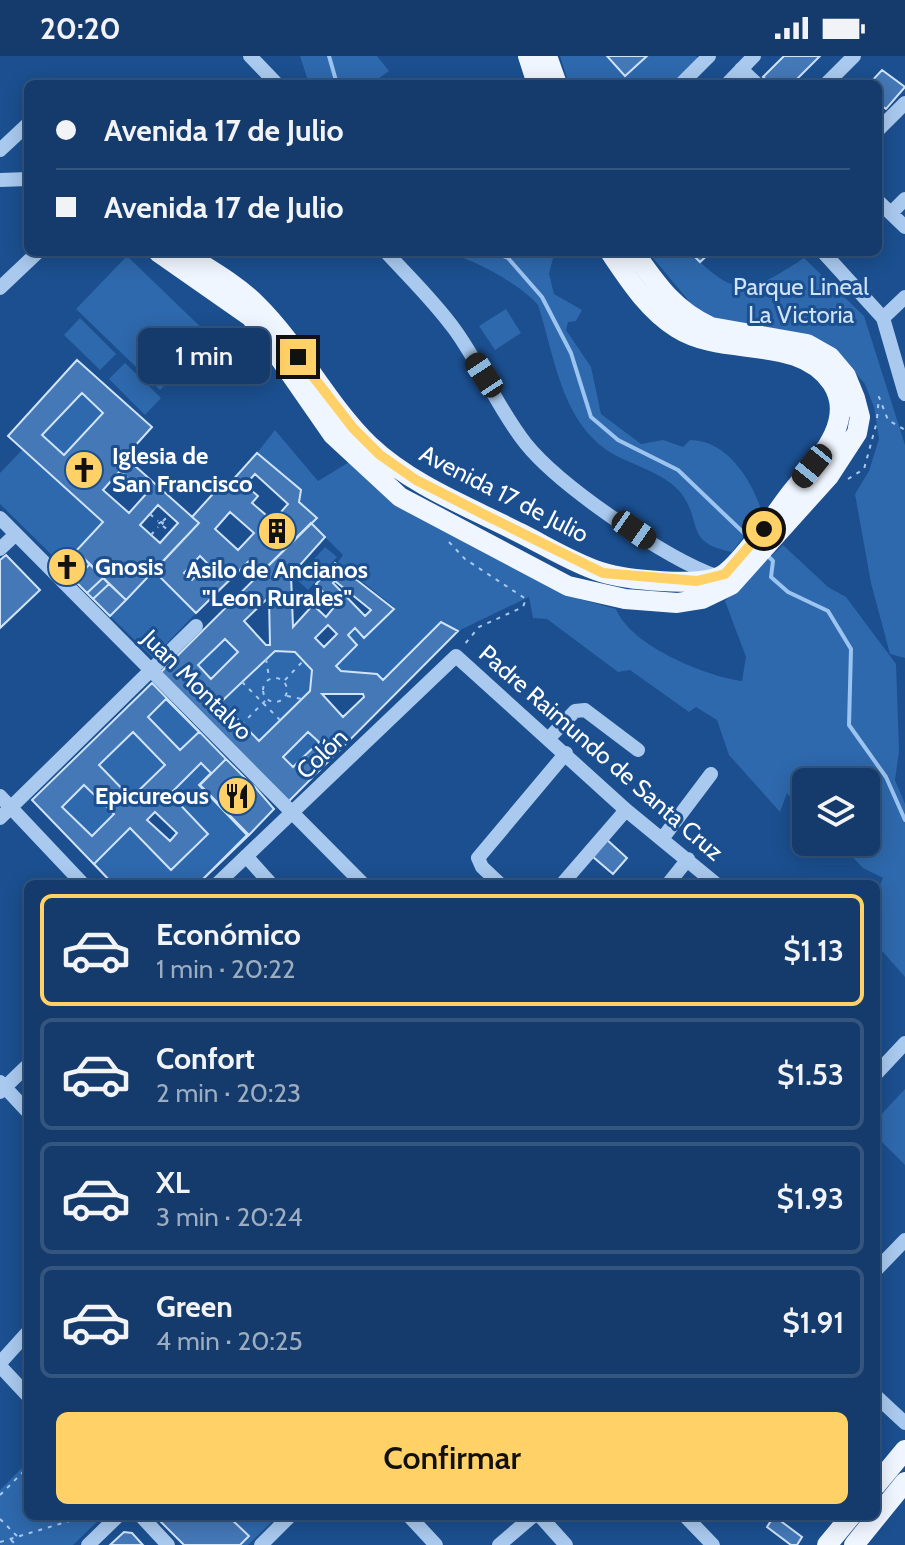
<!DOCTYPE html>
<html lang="es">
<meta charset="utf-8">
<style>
:root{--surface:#143b6b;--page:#1d4271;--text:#f1f3f6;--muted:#9dadc1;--line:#33557e;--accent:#ffd166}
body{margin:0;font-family:Cabin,sans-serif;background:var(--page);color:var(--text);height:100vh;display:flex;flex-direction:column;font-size:30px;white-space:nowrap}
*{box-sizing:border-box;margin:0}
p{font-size:26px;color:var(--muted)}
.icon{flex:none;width:44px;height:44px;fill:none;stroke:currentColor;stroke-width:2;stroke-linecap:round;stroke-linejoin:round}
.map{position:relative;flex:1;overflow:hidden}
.drawer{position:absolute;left:24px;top:824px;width:856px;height:640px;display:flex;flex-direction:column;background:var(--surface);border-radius:12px;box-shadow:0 4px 20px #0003,0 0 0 2px var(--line)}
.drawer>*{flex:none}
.guide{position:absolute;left:24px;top:24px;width:858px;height:176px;border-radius:12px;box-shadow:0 4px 20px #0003,0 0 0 2px var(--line);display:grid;align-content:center;height:176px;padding:0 32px;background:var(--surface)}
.fabs{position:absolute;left:792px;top:712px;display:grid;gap:16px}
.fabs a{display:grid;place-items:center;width:88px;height:88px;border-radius:12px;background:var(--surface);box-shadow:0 4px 20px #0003,0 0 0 2px var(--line);font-size:40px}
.end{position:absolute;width:36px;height:36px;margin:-18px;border:10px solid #ffd166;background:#111;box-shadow:0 0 0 4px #111}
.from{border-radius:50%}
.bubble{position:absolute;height:56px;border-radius:12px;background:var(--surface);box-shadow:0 4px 20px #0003,0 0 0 2px var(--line);font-size:26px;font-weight:600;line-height:56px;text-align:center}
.car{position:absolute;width:24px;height:48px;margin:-24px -12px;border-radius:10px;box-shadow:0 0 6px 2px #0007;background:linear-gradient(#222 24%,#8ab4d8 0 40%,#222 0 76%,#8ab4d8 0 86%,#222 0)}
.guide b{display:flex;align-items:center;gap:28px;height:76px;font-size:30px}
.guide b+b{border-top:2px solid var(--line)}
.guide i{width:20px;height:20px;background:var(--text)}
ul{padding:14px 0 0;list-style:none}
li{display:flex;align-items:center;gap:24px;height:112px;margin:0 16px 12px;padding:0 16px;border:4px solid var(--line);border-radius:12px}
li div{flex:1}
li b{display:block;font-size:30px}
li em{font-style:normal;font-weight:600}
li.on{border-color:var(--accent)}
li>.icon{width:72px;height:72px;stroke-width:1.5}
.primary-button{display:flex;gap:16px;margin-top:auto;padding:16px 32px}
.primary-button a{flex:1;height:92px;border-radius:12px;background:var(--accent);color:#111;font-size:32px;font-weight:600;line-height:92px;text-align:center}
.status{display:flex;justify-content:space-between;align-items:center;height:56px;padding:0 40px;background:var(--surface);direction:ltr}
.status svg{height:22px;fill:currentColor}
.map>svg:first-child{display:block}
</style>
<div class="status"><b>20:20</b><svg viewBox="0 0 49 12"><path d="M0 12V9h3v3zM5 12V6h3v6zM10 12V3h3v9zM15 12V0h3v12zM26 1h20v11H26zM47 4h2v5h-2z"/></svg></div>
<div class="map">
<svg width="905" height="1489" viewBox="0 0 905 1489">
<rect width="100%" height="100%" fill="#1b4f8f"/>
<!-- green -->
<path fill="#2e69ad" d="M 300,0 L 377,0 L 389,15 L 371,28 L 309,28 Z
M 560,0 L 696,0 L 698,2 L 671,28 L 569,28 Z
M 446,196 L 554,198 L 549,218 L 554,238 L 582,254 L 576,265 L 568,266 L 566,274 L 591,311 L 601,358 L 641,388 L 663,384 L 683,391 L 690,384 C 727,384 752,424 762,456 L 732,496 C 684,487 703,466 681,437 C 665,417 634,410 613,398 C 561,367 555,301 538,249 C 521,228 472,203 446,196 Z
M 648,196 L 690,196 C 738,245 750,237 804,202 L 864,260 L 905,389 L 905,602 L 890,598 L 871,527 L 855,438 L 869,415 L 879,383 L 874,351 L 865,328 L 836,295 L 769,271 L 716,263 L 694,251 Z
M 127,200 L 211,281 L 160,334 L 76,253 Z
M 506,253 L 521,277 L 495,294 L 479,270 Z
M 80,262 L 116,298 L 100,314 L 64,279 Z
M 125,307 L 161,342 L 145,359 L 109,323 Z
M 82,337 L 103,357 L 64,399 L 42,379 Z
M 275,374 L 318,425 L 351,405 L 579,543 L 616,553 C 631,590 705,620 742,625 L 746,601 L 725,545 L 783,489 L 828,531 L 846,541 L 896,608 L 899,695 L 895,724 L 905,748 L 905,921 L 876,888 L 876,839 L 883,822 L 863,812 L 843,791 L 843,786 L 866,786 L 866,726 L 806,726 L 806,761 L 787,737 L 780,756 L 729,699 L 717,664 L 696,651 L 689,656 L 630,614 L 618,616 L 547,563 L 533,562 L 529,541 L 458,575 L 440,567 L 383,624 L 341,615 L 336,610 L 348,579 L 355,572 L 365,581 L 394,551 L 338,506 L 343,499 L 311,467 L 316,462 L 299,446 L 301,434 L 257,397 Z
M 23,393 L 103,466 L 62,509 L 0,448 L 0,417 Z
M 325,491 L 337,501 L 308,534 L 296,523 Z
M 154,515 L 196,557 L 153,602 L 110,560 Z
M 225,583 L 238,596 L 211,623 L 198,609 Z
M 275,595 L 295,596 L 312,614 L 310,635 L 259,685 L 221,646 Z
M 166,643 L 199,676 L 180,694 L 148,661 Z
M 133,676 L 165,709 L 131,742 L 99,709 Z
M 308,676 L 319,686 L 293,711 L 283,701 Z
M 201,707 L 211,717 L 199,729 L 247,779 L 197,828 L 113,828 L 94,808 L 130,772 L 170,814 L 208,778 L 170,738 Z
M 84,729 L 114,758 L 92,780 L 62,751 Z
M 905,1033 L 905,1109 L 876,1080 L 876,1064 Z
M 28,1406 L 28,1460 L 103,1460 L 73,1489 L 0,1489 L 0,1434 Z
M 228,1460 L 278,1460 L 248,1489 L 240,1489 L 248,1480 Z"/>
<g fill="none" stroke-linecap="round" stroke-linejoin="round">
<!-- stream -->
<path stroke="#9cc4f0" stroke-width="4" d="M 329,0 L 337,28
M 493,196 L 508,202 L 542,241 L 571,297 L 591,361 L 618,384 L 678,414 L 748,481
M 766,498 L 773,505 L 771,521 L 788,536 L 828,555 L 851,593 L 849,669 L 886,721 L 905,764"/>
</g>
<!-- building -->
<path fill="#4478b7" stroke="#cfe3fa" stroke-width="2" fill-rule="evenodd" d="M 607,0 L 647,0 L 625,20 Z
M 784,0 L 820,0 L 792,28 L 772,28 L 763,21 Z
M 882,14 L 905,31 L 886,53 L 878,47 L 878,28 L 869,28 Z
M 690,196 L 711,196 L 700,206 Z
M 77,304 L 152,371 L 125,401 L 199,467 L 126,544 L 76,495 L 103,466 L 8,380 ZM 82,337 L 103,357 L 64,399 L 42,379 ZM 120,415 L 146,438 L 129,457 L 103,434 ZM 158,449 L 178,467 L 160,487 L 140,469 Z
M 257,397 L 301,434 L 299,446 L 317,462 L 263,515 L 251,503 L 196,557 L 154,515 L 199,467 L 192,461 L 221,429 L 231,426 ZM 255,418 L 288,448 L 273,465 L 252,447 L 258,440 L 245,429 ZM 230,456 L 254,477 L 238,494 L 215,473 ZM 200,500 L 208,508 L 192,524 L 184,517 Z
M 311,467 L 325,481 L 291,519 L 293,571 L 313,549 L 326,561 L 335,550 L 316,528 L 335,507 L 394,553 L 364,582 L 355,572 L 348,579 L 357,589 L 336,610 L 341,615 L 377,618 L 383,624 L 441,566 L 458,575 L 288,746 L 160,617 ZM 335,525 L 371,554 L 365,560 L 333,527 ZM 269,541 L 270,589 L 266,589 L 244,565 ZM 328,569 L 337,578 L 324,591 L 315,582 ZM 225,583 L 238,596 L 211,623 L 198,609 ZM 275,595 L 295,596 L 312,614 L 310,635 L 259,685 L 221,646 ZM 322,638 L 363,638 L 364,641 L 343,661 ZM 308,676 L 319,686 L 293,711 L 283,701 Z
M 76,495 L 90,508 L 74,524 L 62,510 Z
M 6,499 L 40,534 L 0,572 L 0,504 Z
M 90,508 L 103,522 L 87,537 L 74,524 Z
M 103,522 L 109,528 L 93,543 L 87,537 Z
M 109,528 L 126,544 L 110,560 L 93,543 Z
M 152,627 L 226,703 L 200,729 L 249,779 L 198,828 L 247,779 L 199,729 L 211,717 L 201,707 L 170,738 L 208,778 L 171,814 L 130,772 L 94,808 L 113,828 L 32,744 ZM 166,643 L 199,676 L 180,694 L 148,661 ZM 133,676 L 165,709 L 131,742 L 99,709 ZM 84,729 L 114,758 L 92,780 L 62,751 ZM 155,756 L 177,777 L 170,785 L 147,764 Z
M 226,703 L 246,723 L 220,749 L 200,729 Z
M 246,723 L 255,731 L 228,758 L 220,749 Z
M 255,731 L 274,753 L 249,779 L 228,758 Z
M 605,782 L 627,802 L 613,818 L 592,800 Z
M 155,1460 L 228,1460 L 249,1480 L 240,1489 L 184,1489 Z
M 774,1460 L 802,1481 L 797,1489 L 791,1489 L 767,1471 Z
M 124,1476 L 132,1477 L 143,1489 L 110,1489 Z"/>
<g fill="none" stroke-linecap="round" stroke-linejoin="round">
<!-- path -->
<path stroke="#a9c9ee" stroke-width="2" stroke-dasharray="4 6" stroke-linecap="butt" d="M 877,362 L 879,341 L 888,364 L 905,374
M 848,423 L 864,413 L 876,369
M 150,458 L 158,465
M 163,465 L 169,459
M 161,466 L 163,467 L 161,470 L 158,468 Z
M 163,470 L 170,476
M 151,479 L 158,471
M 449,486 L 465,503 L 526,543 L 523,551 L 479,571 L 464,589
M 266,603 L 269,621
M263 634a12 12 0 1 1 24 0a12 12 0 1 1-24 0Z
M 285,624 L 303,605
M 242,626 L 280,664
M 287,640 L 302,643
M 234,676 L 266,644
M 0,1439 L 28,1411
M 0,1463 L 17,1480
M 11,1484 L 16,1489
M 0,1486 L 86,1460"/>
<!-- minor -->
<path stroke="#a9c9ee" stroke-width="14" d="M 250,0 L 277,28
M 741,13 L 757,28
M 681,28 L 709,0
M 727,28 L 754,0
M 826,28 L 854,0
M 878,74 L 905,47
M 0,94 L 28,68
M 0,124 L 28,123
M 878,145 L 905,171
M 891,157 L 905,143
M 386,196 C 410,222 434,245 455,274 C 481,310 498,353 526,388 C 560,430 665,502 716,520
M 823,196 L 883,262 L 905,338
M 0,232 L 38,196
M 883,262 L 905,241
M 0,462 L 363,828
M 0,493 L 16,478
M 549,682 L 575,655 L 585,654 L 638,694
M 0,740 L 83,828
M 0,762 L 196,570
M 662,783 L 711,718
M 246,800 L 271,828
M 217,828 L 456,600 L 626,754 L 716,828
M 500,828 L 482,811 L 478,802 L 566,697
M 562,828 L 626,754
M 668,828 L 688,803
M 876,1018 L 905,987
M 0,1026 L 28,1056
M 0,1036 L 28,1009
M 876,1214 L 905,1184
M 0,1307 L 28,1276
M 0,1310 L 28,1340
M 876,1340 L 905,1367
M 141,1460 L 168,1489
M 409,1460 L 436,1489
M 540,1460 L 566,1489
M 685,1460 L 713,1489
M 88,1489 L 118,1460
M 261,1489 L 290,1460
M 499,1489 L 533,1460"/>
<!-- major -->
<path stroke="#f0f6ff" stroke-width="20" d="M 528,0 L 537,28
M 547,0 L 557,28
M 158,196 L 251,261 L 333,379 L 400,441 L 568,530 L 625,543 L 677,547 L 702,543 L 731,529 L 829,420 L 857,377 L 860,361 L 855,342 L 846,320 L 830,301 L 807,288 L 711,271 C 674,254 657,229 634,196
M 182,196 C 207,212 235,227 256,248 C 299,290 326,347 369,389 C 411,429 469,451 520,477 C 546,490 573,507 601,516 C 626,524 699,531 721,520 C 739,511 777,455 791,437 C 814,408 858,367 832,327 C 799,278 724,302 677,272 C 648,254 629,224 610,196
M 876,1429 L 905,1394
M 827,1489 L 851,1460
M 854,1489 L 905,1426"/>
</g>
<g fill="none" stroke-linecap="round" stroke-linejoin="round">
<!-- route -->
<path stroke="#ffd166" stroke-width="10" d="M 298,301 L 353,372 L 380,399 L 416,424 L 485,459 L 603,517 L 697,525 L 725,518 L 764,473"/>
</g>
<!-- icons -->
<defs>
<g id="church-disc" transform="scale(2)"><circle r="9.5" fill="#ffd166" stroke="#1b4f8f"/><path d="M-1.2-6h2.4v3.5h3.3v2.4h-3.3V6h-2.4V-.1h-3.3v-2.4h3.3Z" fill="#111"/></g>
<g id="building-disc" transform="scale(2)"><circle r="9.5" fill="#ffd166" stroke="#1b4f8f"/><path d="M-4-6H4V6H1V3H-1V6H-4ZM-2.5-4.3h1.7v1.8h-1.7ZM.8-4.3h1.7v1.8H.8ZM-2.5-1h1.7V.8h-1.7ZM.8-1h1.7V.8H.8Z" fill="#111"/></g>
<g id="restaurant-disc" transform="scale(2)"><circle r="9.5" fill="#ffd166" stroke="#1b4f8f"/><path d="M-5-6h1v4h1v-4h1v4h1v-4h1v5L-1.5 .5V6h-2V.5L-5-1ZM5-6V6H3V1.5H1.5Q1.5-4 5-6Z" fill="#111"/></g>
</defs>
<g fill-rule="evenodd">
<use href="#church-disc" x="84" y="414"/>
<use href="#building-disc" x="277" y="475"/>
<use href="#church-disc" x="67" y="511"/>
<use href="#restaurant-disc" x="237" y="740"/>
</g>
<g text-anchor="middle" stroke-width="6" stroke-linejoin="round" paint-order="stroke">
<!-- park labels -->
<g font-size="24" fill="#cfe3fa" stroke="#1b4f8f">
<text x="801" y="239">Parque Lineal<tspan x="801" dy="28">La Victoria</tspan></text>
</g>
<!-- poi labels -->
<g font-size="24" font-weight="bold" fill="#fff" stroke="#1b4f8f" text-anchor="start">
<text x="112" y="408">Iglesia de<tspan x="112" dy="28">San Francisco</tspan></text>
<text x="95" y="519">Gnosis</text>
<text x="277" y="522" text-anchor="middle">Asilo de Ancianos<tspan x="277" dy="28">"Leon Rurales"</tspan></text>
<text x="209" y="748" text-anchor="end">Epicureous</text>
</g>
<!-- street labels -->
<g font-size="24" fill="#fff" stroke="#1b4f8f">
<text transform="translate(504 438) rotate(27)" y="8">Avenida 17 de Julio</text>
<text transform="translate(197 629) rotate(45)" y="8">Juan Montalvo</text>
<text transform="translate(601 697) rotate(41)" y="8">Padre Raimundo de Santa Cruz</text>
<text transform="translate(322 698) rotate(-44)" y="8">Colón</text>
</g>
</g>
</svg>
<div class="fabs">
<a><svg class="icon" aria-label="layers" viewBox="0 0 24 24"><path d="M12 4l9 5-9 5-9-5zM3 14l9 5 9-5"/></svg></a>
</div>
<i class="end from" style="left:764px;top:473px"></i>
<i class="end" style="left:298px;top:301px"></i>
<div class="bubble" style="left:138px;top:272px;width:132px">1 min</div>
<i class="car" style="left:484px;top:319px;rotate:327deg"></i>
<i class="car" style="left:812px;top:410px;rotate:219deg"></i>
<i class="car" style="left:634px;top:474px;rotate:125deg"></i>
<div class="guide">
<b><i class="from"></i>Avenida 17 de Julio</b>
<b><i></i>Avenida 17 de Julio</b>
</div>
<section class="drawer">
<ul>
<li class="on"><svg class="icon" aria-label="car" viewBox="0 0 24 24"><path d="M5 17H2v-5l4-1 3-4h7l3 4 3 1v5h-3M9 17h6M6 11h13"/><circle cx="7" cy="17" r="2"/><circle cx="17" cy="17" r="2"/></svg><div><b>Económico</b><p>1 min · 20:22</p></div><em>$1.13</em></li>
<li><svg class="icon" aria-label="car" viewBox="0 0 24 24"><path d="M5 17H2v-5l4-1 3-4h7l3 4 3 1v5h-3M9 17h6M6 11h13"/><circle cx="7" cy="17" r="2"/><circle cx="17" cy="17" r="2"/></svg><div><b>Confort</b><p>2 min · 20:23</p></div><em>$1.53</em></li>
<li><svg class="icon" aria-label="car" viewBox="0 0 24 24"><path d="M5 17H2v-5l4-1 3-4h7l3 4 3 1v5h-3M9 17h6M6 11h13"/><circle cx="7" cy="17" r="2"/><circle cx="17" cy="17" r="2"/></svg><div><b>XL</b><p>3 min · 20:24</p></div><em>$1.93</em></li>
<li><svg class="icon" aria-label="car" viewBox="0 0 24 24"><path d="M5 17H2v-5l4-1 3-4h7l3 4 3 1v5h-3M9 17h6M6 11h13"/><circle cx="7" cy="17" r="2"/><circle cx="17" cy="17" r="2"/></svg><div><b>Green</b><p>4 min · 20:25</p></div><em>$1.91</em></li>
</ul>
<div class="primary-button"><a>Confirmar</a></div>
</section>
</div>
